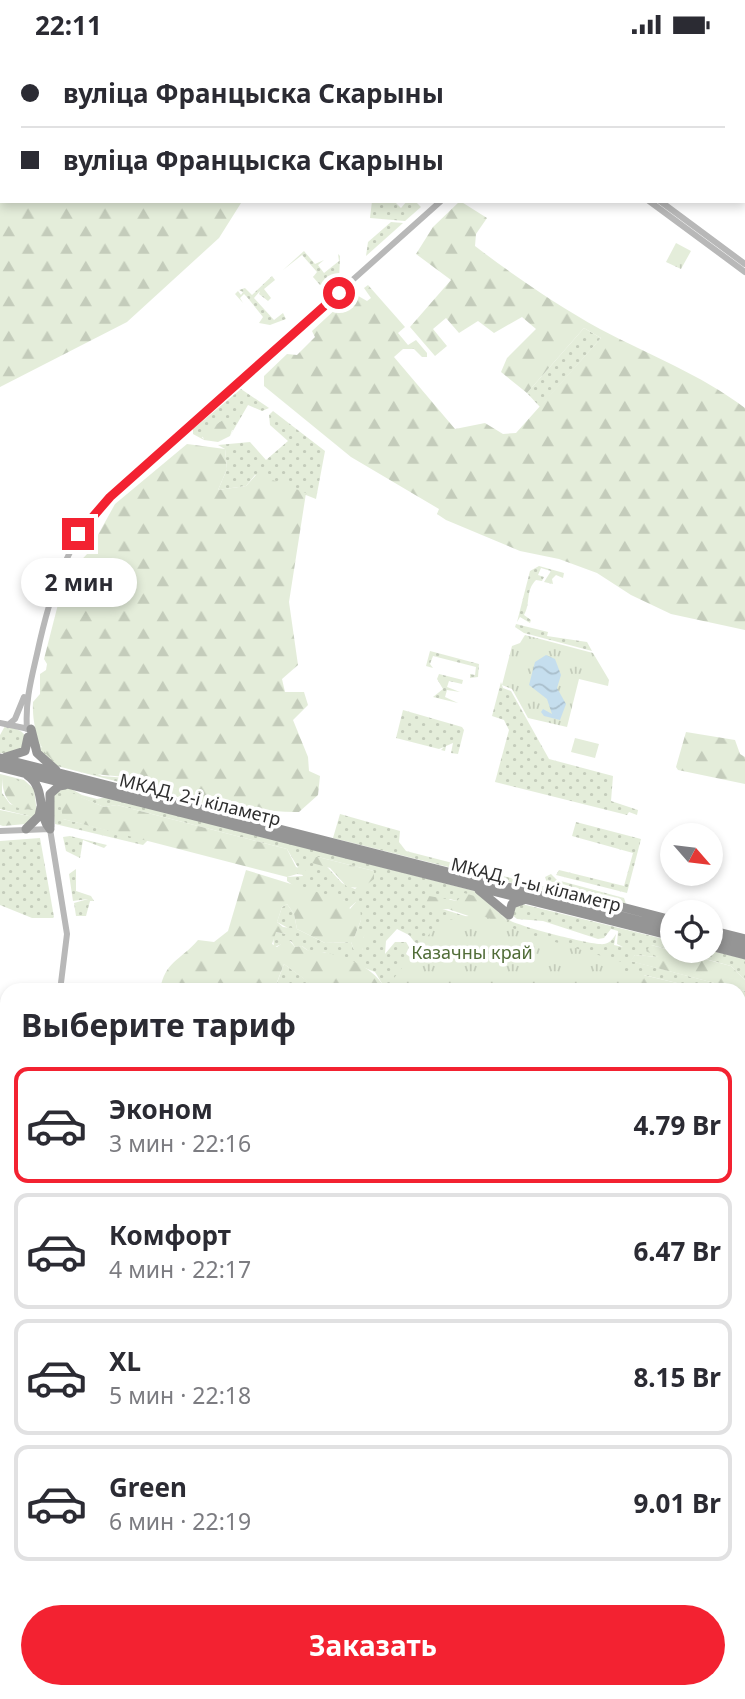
<!DOCTYPE html>
<html lang="ru">
<meta charset="utf-8">
<style>
:root{--surface:#fff;--page:#f2f2f3;--text:#2b2b33;--muted:#7c7c81;--line:#e1e1e2;--accent:#f32231}
body{margin:0;font-family:"Noto Sans",sans-serif;background:var(--page);color:var(--text);height:100vh;display:flex;flex-direction:column;font-size:26px;white-space:nowrap}
*{box-sizing:border-box;margin:0}
p{font-size:23px;color:var(--muted)}
.icon{flex:none;width:38px;height:38px;fill:none;stroke:currentColor;stroke-width:2;stroke-linecap:round;stroke-linejoin:round}
.map{position:relative;flex:1;overflow:hidden}
.sheet{position:absolute;left:0px;top:934px;width:746px;height:716px;display:flex;flex-direction:column;background:var(--surface);border-radius:21px 21px 0 0;box-shadow:0 4px 10px #0003}
.sheet>*{flex:none}
.guide{position:absolute;left:0px;top:0px;width:746px;height:154px;box-shadow:0 4px 10px #0003;display:grid;align-content:center;height:154px;padding:0 21px;background:var(--surface)}
.needle{width:46px;rotate:118deg}
.fabs{position:absolute;left:660px;top:774px;display:grid;gap:14px}
.fabs a{display:grid;place-items:center;width:63px;height:63px;border-radius:50%;background:var(--surface);box-shadow:0 4px 10px #0003;font-size:35px}
.end{position:absolute;width:32px;height:32px;margin:-16px;border:9px solid #f32231;background:#fff;box-shadow:0 0 0 4px #fff}
.from{border-radius:50%}
.bubble{position:absolute;height:49px;border-radius:24px;background:var(--surface);box-shadow:0 4px 10px #0003;font-size:23px;font-weight:700;line-height:49px;text-align:center}
.guide b{display:flex;align-items:center;gap:24px;height:66px;font-size:26px}
.guide b+b{border-top:2px solid var(--line)}
.guide i{width:18px;height:18px;background:var(--text)}
ul{padding:0;list-style:none}
li{display:flex;align-items:center;gap:21px;height:116px;margin:0 14px 10px;padding:0 7px;border:4px solid var(--line);border-radius:14px}
li div{flex:1}
li b{display:block;font-size:26px}
li em{font-style:normal;font-weight:700}
li.current{border-color:var(--accent)}
li>.icon{width:63px;height:63px;stroke-width:1.5}
h2{padding:0 21px;font-size:32px;line-height:84px}
.action{display:flex;gap:14px;margin-top:auto;padding:14px 21px}
.action a{flex:1;height:80px;border-radius:42px;background:var(--accent);color:#fff;font-size:28px;font-weight:700;line-height:80px;text-align:center}
.status{display:flex;justify-content:space-between;align-items:center;height:49px;padding:0 35px;background:var(--surface);direction:ltr}
.status svg{height:19px;fill:currentColor}
.map>svg:first-child{display:block}
</style>
<div class="status"><b>22:11</b><svg viewBox="0 0 49 12"><path d="M0 12V9h3v3zM5 12V6h3v6zM10 12V3h3v9zM15 12V0h3v12zM26 1h20v11H26zM47 4h2v5h-2z"/></svg></div>
<div class="map">
<svg width="745" height="1650" viewBox="0 0 745 1650">
<defs>
<pattern id="grass-dots" width="8" height="8" patternUnits="userSpaceOnUse" patternTransform="scale(1.75)"><rect width="8" height="8" fill="#e4edda"/><path d="M2 2h.1M6 6h.1" fill="none" stroke="#c4ccbb" stroke-width="1.8" stroke-linecap="round"/></pattern>
<pattern id="forest-firs" width="22" height="20" patternUnits="userSpaceOnUse" patternTransform="scale(1.75)"><rect width="22" height="20" fill="#e4edda"/><path d="M5 1l3.5 6h-7zM16 11l3.5 6h-7z" fill="#c4ccbb"/></pattern>
<pattern id="park-tufts" width="24" height="20" patternUnits="userSpaceOnUse" patternTransform="scale(1.75)"><rect width="24" height="20" fill="#e4edda"/><path d="M3 7l-1-3M5 7V3M7 7l1-3M15 17l-1-3M17 17v-4M19 17l1-3" fill="none" stroke="#c4ccbb"/></pattern>
<pattern id="water-waves" width="16" height="10" patternUnits="userSpaceOnUse" patternTransform="scale(1.75)"><rect width="16" height="10" fill="#c5deee"/><path d="M0 5q4-4 8 0t8 0" fill="none" stroke="#aabfcc"/></pattern>
</defs>
<rect width="100%" height="100%" fill="#fff"/>
<!-- grass -->
<path fill="url(#grass-dots)" fill-rule="evenodd" d="M 372,152 L 394,152 L 401,159 L 407,152 L 415,152 L 421,158 L 405,172 L 370,169 Z
M 391,173 L 403,174 L 366,207 L 368,193 Z
M 304,202 L 315,215 L 324,211 L 318,216 L 324,224 L 339,212 L 338,205 L 340,207 L 339,233 L 320,236 L 313,228 L 317,223 L 302,206 L 283,221 Z
M 272,227 L 275,231 L 264,240 L 271,249 L 268,252 L 259,245 L 260,242 L 254,249 L 274,271 L 283,264 L 286,270 L 270,276 L 259,274 L 263,268 L 247,248 L 244,245 L 240,249 L 243,254 L 235,245 L 238,242 L 241,246 L 243,243 L 239,241 L 245,239 L 252,246 Z
M 584,279 L 601,289 L 540,358 L 527,344 Z
M 241,340 L 269,359 L 262,362 L 248,356 L 230,387 L 233,381 L 202,388 L 204,391 L 193,385 L 193,380 Z
M 273,362 L 325,402 L 316,450 L 255,426 L 246,437 L 218,441 L 227,420 L 225,400 L 218,396 L 250,393 L 266,411 L 288,392 L 270,376 L 269,366 Z
M 539,517 L 564,524 L 563,529 L 556,526 L 552,530 L 553,535 L 544,533 L 551,522 L 541,519 L 538,526 L 544,528 L 542,532 L 536,531 C 525,542 531,554 524,566 L 531,571 L 530,574 L 520,568 L 517,573 L 530,522 Z
M 516,575 L 548,583 L 547,587 L 587,593 L 592,602 L 524,584 L 515,578 Z
M 430,602 L 479,615 L 478,628 L 470,629 L 470,625 L 475,626 L 476,618 L 433,607 L 430,615 L 433,619 L 426,617 Z
M 439,625 L 463,631 L 462,635 L 449,632 L 447,638 L 460,643 L 447,641 L 445,648 L 458,654 L 433,648 L 443,640 L 437,630 Z
M 501,633 L 503,639 L 511,642 L 549,710 L 613,727 L 611,752 L 638,761 L 637,766 L 629,763 L 627,766 L 495,733 L 509,681 L 504,671 L 492,667 Z
M 403,661 L 462,678 L 464,681 L 458,705 L 451,704 L 453,694 L 446,697 L 445,702 L 441,701 L 444,698 L 439,700 L 396,689 Z
M 5,677 C 17,680 27,681 27,696 L 12,706 L 0,704 L 0,686 Z
M 36,678 L 41,698 L 102,727 L 139,730 L 277,765 L 228,761 L 53,716 L 40,705 L 31,679 Z
M 0,725 L 24,731 L 34,740 L 37,764 L 33,768 L 0,760 ZM 2,726 L 29,761 L 10,755 L 2,744 Z
M 66,737 L 82,746 L 97,750 L 107,748 L 475,842 C 487,850 497,863 509,871 C 518,877 594,897 604,895 C 610,894 613,890 616,885 L 614,896 L 623,898 L 617,895 L 618,882 L 611,880 L 604,889 L 598,890 L 543,872 L 517,870 L 511,865 L 518,854 L 672,892 L 672,901 L 651,896 L 658,908 L 635,906 L 631,912 L 745,942 L 745,952 L 739,950 L 738,942 L 706,941 L 644,926 L 617,934 L 569,942 L 425,906 L 409,886 L 397,880 L 386,892 L 385,905 L 395,893 L 406,893 L 409,898 L 406,905 L 454,941 L 386,941 L 375,923 L 324,903 L 310,903 L 302,897 L 295,898 L 291,892 L 274,898 L 273,886 L 276,883 L 287,885 L 288,879 L 277,873 L 282,858 L 287,855 L 294,865 L 297,880 L 325,894 L 351,893 L 354,901 L 362,901 L 367,883 L 363,889 L 354,889 L 361,871 L 356,853 L 348,860 L 345,852 L 298,840 L 287,832 L 287,828 L 303,827 L 287,800 L 117,756 L 104,758 L 66,742 L 63,770 L 148,791 L 143,796 L 55,775 L 51,744 ZM 318,808 L 374,822 L 355,840 L 342,834 ZM 450,850 L 457,852 L 485,850 L 507,872 L 498,877 L 439,859 Z
M 340,765 L 400,782 L 399,793 L 406,802 L 589,849 L 568,848 L 333,789 Z
M 576,773 L 641,790 L 627,844 L 556,826 L 559,821 L 624,837 L 633,804 L 572,787 Z
M 70,787 L 107,796 L 104,799 L 83,791 L 80,809 L 66,802 L 63,788 Z
M 40,789 L 54,868 L 53,869 L 32,869 L 0,856 L 0,792 Z
M 76,820 L 76,842 L 91,847 L 94,852 L 90,852 L 86,867 L 76,867 L 74,854 L 88,850 L 73,852 L 69,825 Z
M 551,825 L 557,831 L 624,849 L 626,855 L 594,849 L 547,834 L 545,828 Z
M 673,901 L 709,901 L 745,910 L 745,931 L 731,917 Z
M 284,915 L 320,941 L 319,942 L 274,942 Z
M 333,1643 L 387,1643 L 384,1650 L 362,1646 L 358,1650 L 330,1650 Z"/>
<!-- forest -->
<path fill="url(#forest-firs)" d="M 0,0 L 84,2 L 2,2 L 2,152 L 241,154 L 219,189 L 127,273 L 0,338 Z
M 164,0 L 501,0 L 502,2 L 164,2 Z
M 460,152 L 487,169 L 476,185 L 475,197 C 514,227 557,256 600,280 C 649,306 700,325 745,359 L 745,581 L 671,565 L 631,546 L 597,524 L 559,510 L 520,502 L 446,471 L 437,465 L 439,460 L 351,408 L 264,337 L 264,327 L 287,305 L 297,306 L 315,288 L 312,282 L 353,244 L 367,252 L 371,249 L 364,239 L 368,236 L 405,278 L 398,284 L 408,296 L 416,291 L 427,304 L 427,308 L 422,308 L 414,300 L 403,300 L 394,308 L 455,380 L 485,374 L 503,385 L 516,384 L 601,289 L 584,279 L 527,344 L 501,323 L 507,309 L 536,280 L 522,268 L 494,284 L 478,272 L 459,284 L 446,269 L 433,280 L 447,297 L 435,307 L 410,278 L 451,231 L 416,205 L 433,178 Z
M 223,371 L 234,375 L 230,387 L 218,393 L 204,391 L 202,385 Z
M 187,395 L 225,400 L 227,420 L 218,441 L 246,437 L 257,425 L 306,444 L 289,553 L 298,616 L 282,630 L 285,643 L 304,643 L 308,656 L 293,671 L 308,708 L 309,722 L 320,727 L 318,746 L 299,763 C 245,764 194,743 142,731 C 113,724 80,729 53,711 C 37,701 32,671 33,653 L 40,645 L 40,625 L 46,621 L 47,615 L 44,610 L 65,528 L 88,504 L 115,455 Z
M 686,683 L 735,691 L 740,705 L 745,708 L 745,735 L 678,721 L 676,718 Z
M 2,726 C 24,732 31,737 36,760 C 10,764 2,748 2,726 Z
M 65,741 L 104,758 L 117,756 L 287,800 L 296,818 L 311,823 L 310,827 L 297,825 L 287,828 L 63,770 L 60,750 Z
M 0,761 L 34,768 L 26,775 L 3,777 L 0,776 Z
M 308,808 L 318,808 L 374,822 L 374,830 L 362,839 L 347,838 L 330,819 L 312,814 Z
M 246,821 L 346,852 L 350,860 L 356,853 L 360,853 L 361,871 L 354,889 L 363,889 L 367,880 L 371,884 L 362,901 L 354,901 L 351,893 L 325,894 L 297,880 L 294,865 L 287,855 L 282,858 L 277,873 L 283,878 L 292,879 L 293,883 L 291,886 L 276,883 L 272,895 L 277,898 L 288,890 L 295,898 L 302,897 C 309,904 313,902 322,903 C 347,907 375,919 386,941 L 342,941 L 334,936 L 333,941 L 319,941 L 284,915 L 274,941 L 160,941 C 165,912 180,912 198,891 L 214,893 L 228,882 Z
M 464,844 L 485,850 L 507,872 L 505,875 L 498,877 L 448,860 L 433,861 L 426,854 L 429,847 L 457,852 Z
M 651,896 L 731,917 L 745,931 L 745,942 L 630,912 L 635,906 L 658,908 L 646,902 Z
M 631,923 L 706,941 L 617,942 L 617,934 Z
M 3,1553 L 7,1643 L 10,1643 L 11,1650 L 0,1650 L 0,1560 Z
M 20,1643 L 101,1643 L 98,1650 L 20,1650 Z
M 400,1643 L 488,1643 L 488,1650 L 416,1650 Z"/>
<!-- park -->
<path fill="url(#park-tufts)" d="M 676,194 L 691,202 L 681,220 L 666,213 Z
M 525,586 L 593,604 L 609,631 L 608,637 L 579,630 L 567,678 L 528,669 L 512,640 L 502,636 L 512,597 L 520,594 Z
M 478,865 L 525,884 L 625,914 L 620,941 L 390,941 L 394,929 L 439,873 Z"/>
<!-- garden -->
<path fill="#e4edda" d="M 575,689 L 599,695 L 595,709 L 571,703 Z"/>
<!-- water -->
<path fill="url(#water-waves)" d="M 546,606 L 555,610 L 561,626 L 557,639 L 566,655 L 560,671 L 544,667 L 541,663 L 543,660 L 552,665 L 547,650 L 529,636 L 535,613 Z"/>
<g fill="none" stroke-linecap="round" stroke-linejoin="round">
<!-- secondary -->
<path stroke="#b8b8b8" stroke-width="6" d="M 561,2 L 562,0
M 649,152 L 745,223
M 660,152 L 745,215
M 0,674 L 29,680
M 8,676 L 15,670 L 24,648
M 27,680 C 25,653 31,631 37,605 C 50,544 67,489 113,445 L 441,152
M 0,782 L 50,780 L 67,885 L 60,942
M 0,1097 L 7,1081
M 0,1233 L 7,1244
M 738,1342 L 745,1342
M 0,1464 L 7,1467
M 233,1643 L 233,1650
M 576,1650 L 576,1643"/>
<!-- highway -->
<path stroke="#959595" stroke-width="9" d="M 31,680 L 37,704 L 56,721
M 6,708 L 25,702 L 28,688
M 0,709 L 672,880
M 0,718 L 672,887
M 27,726 C 47,739 36,764 50,780
M 50,778 L 50,745 L 59,737 L 65,736
M 26,780 L 39,767 L 41,758
M 479,841 L 509,866 L 512,855 L 526,850
M 568,850 L 595,851 L 672,871
M 710,881 L 745,890
M 710,890 L 745,899
M 710,897 L 745,906"/>
</g>
<g fill="none" stroke-linecap="round" stroke-linejoin="round">
<!-- route -->
<path stroke="#f32231" stroke-width="9" d="M 78,485 L 110,448 L 339,244"/>
</g>
<g text-anchor="middle" stroke-width="7" stroke-linejoin="round" paint-order="stroke">
<!-- street labels -->
<g font-size="18" fill="#2e2e2e" stroke="#fff">
<text transform="translate(200 751) rotate(14)" y="6">МКАД, 2-і кіламетр</text>
<text transform="translate(536 836) rotate(14)" y="6">МКАД, 1-ы кіламетр</text>
</g>
<!-- park labels -->
<g font-size="18" fill="#516d38" stroke="#fff">
<text x="472" y="910">Казачны край</text>
</g>
</g>
</svg>
<div class="fabs">
<a><svg class="needle" viewBox="-14 -14 28 28"><path d="M0-13l5 13h-10z" fill="#e53935"/><path d="M0 13l5-13h-10z" fill="#7c7c81"/></svg></a>
<a><svg class="icon" aria-label="locate" viewBox="0 0 24 24"><circle cx="12" cy="12" r="6"/><path d="M12 2v4M12 18v4M2 12h4M18 12h4"/></svg></a>
</div>
<i class="end from" style="left:339px;top:244px"></i>
<i class="end" style="left:78px;top:485px"></i>
<div class="bubble" style="left:21px;top:509px;width:116px">2 мин</div>
<div class="guide">
<b><i class="from"></i>вуліца Францыска Скарыны</b>
<b><i></i>вуліца Францыска Скарыны</b>
</div>
<section class="sheet">
<h2>Выберите тариф</h2>
<ul>
<li class="current"><svg class="icon" aria-label="car" viewBox="0 0 24 24"><path d="M5 17H2v-5l4-1 3-4h7l3 4 3 1v5h-3M9 17h6M6 11h13"/><circle cx="7" cy="17" r="2"/><circle cx="17" cy="17" r="2"/></svg><div><b>Эконом</b><p>3 мин · 22:16</p></div><em>4.79 Br</em></li>
<li><svg class="icon" aria-label="car" viewBox="0 0 24 24"><path d="M5 17H2v-5l4-1 3-4h7l3 4 3 1v5h-3M9 17h6M6 11h13"/><circle cx="7" cy="17" r="2"/><circle cx="17" cy="17" r="2"/></svg><div><b>Комфорт</b><p>4 мин · 22:17</p></div><em>6.47 Br</em></li>
<li><svg class="icon" aria-label="car" viewBox="0 0 24 24"><path d="M5 17H2v-5l4-1 3-4h7l3 4 3 1v5h-3M9 17h6M6 11h13"/><circle cx="7" cy="17" r="2"/><circle cx="17" cy="17" r="2"/></svg><div><b>XL</b><p>5 мин · 22:18</p></div><em>8.15 Br</em></li>
<li><svg class="icon" aria-label="car" viewBox="0 0 24 24"><path d="M5 17H2v-5l4-1 3-4h7l3 4 3 1v5h-3M9 17h6M6 11h13"/><circle cx="7" cy="17" r="2"/><circle cx="17" cy="17" r="2"/></svg><div><b>Green</b><p>6 мин · 22:19</p></div><em>9.01 Br</em></li>
</ul>
<div class="action"><a>Заказать</a></div>
</section>
</div>
